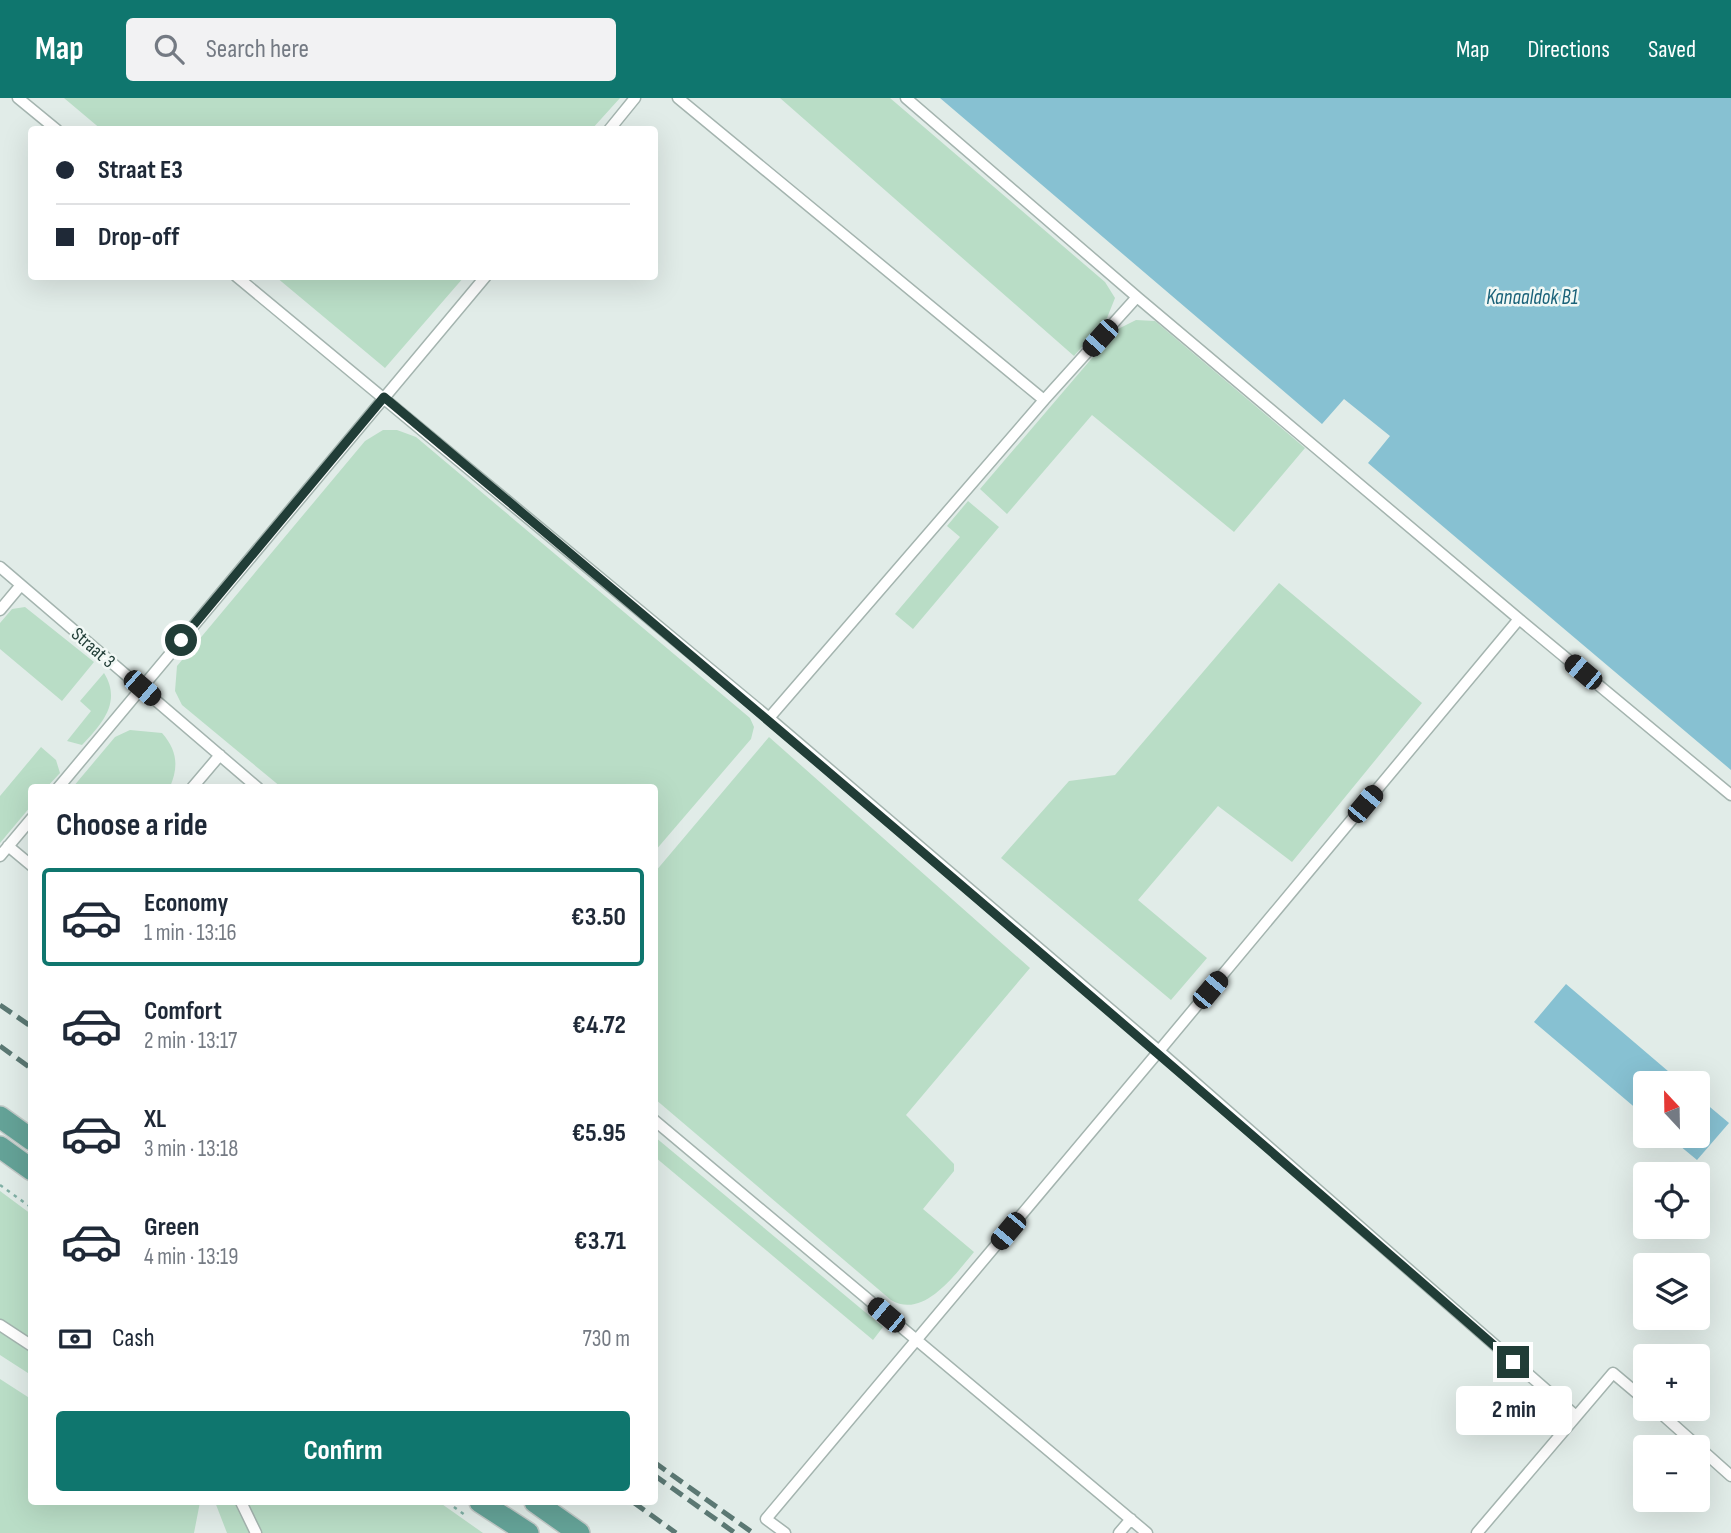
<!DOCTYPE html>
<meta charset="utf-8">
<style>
:root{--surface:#fff;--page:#f2f2f3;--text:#1f2937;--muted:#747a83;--line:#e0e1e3;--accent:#0f766e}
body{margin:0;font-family:"Sofia Sans Condensed",sans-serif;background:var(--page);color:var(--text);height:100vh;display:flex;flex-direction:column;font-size:26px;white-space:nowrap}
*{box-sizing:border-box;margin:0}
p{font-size:23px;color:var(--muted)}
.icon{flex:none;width:38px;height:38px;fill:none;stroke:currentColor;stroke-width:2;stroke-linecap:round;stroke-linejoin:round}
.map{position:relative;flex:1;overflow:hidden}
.sheet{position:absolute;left:28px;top:686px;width:630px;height:721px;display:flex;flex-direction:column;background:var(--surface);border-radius:7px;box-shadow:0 7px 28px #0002}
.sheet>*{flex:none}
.hud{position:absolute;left:28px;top:28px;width:630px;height:154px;border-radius:7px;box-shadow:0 7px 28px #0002;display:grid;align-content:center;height:154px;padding:0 28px;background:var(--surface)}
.needle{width:46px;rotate:338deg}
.controls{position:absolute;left:1633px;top:973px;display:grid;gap:14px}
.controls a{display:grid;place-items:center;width:77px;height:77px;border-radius:7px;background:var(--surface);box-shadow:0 7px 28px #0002;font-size:35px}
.end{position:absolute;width:32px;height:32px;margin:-16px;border:9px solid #213d37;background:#fff;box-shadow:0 0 0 4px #fff}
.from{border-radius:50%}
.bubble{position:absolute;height:49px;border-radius:7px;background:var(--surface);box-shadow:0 7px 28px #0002;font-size:23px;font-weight:700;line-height:49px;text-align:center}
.car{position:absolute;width:21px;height:42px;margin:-21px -10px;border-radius:9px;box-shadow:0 0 5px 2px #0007;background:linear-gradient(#222 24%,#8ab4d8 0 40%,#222 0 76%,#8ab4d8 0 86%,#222 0)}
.hud b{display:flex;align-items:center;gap:24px;height:66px;font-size:26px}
.hud b+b{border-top:2px solid var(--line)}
.hud i{width:18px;height:18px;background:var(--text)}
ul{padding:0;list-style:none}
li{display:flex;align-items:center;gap:21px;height:98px;margin:0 14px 10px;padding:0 14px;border:4px solid transparent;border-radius:7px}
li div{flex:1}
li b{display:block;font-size:26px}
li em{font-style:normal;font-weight:700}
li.current{border-color:var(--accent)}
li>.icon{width:63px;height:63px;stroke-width:1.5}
h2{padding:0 28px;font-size:32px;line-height:84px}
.pay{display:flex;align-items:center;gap:18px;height:77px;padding:0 28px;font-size:26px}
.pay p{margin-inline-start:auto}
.primary-button{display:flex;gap:14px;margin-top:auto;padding:14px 28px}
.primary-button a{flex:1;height:80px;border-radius:7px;background:var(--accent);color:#fff;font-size:28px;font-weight:700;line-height:80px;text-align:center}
header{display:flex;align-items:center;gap:42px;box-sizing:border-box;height:98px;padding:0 35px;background:var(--accent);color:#fff}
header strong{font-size:33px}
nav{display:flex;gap:38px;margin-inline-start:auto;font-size:24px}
.search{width:490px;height:63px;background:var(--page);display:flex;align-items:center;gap:18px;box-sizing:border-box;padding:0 24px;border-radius:7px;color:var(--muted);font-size:26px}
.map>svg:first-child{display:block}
</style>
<header>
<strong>Map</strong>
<div class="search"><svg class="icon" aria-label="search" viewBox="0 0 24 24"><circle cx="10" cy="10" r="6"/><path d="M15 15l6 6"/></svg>Search here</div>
<nav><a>Map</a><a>Directions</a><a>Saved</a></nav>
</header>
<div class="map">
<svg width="1731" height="1435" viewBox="0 0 1731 1435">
<rect width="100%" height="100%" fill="#e1ece8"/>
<!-- green -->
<path fill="#b9ddc6" d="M 64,0 L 620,0 L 592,31 L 102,32 Z
M 780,0 L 890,0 L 1105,184 L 1115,200 L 1107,220 L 1074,258 Z
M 276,179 L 464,179 L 385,270 Z
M 1136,222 L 1155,223 L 1305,350 L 1234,434 L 1092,317 L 1007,416 L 980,391 L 1116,232 Z
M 383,332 L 397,332 L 416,339 L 750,620 L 754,629 L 751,641 L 655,753 L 654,690 L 281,689 L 182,607 L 175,593 L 177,568 L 365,343 Z
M 968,403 L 999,429 L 913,531 L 895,516 L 960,439 L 947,428 Z
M 1279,485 L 1422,605 L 1292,764 L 1218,708 L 1138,802 L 1207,860 L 1171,902 L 1001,760 L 1069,683 L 1115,677 Z
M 25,509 L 94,564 L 62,603 L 0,551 L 0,525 L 12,511 Z
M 104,575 C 122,604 102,626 82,647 L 67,643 L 91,613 L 80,603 Z
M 130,632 L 162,635 C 177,652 179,668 170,689 L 73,689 L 115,639 Z
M 769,639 L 1030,870 L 906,1017 L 954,1066 L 954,1073 L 923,1111 L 974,1154 C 956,1175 924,1222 891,1202 L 655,1001 L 655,774 Z
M 41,649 L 56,662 L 60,675 L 47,689 L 32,690 L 31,708 L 0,745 L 0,698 Z
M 655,1039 L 883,1229 L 873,1242 L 655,1059 Z
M 0,1093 L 31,1116 L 31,1277 L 0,1257 Z
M 0,1281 L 31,1301 L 32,1404 L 200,1404 L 194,1435 L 0,1435 Z
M 215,1404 L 439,1404 L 483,1435 L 227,1435 Z"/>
<!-- water -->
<path fill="#87c1d2" d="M 940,0 L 1731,0 L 1731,672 L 1368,365 L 1390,338 L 1344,301 L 1322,326 Z
M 1566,886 L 1682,985 L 1645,985 L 1645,1018 L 1534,924 Z
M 1698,999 L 1729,1025 L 1697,1062 L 1668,1038 L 1698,1038 Z"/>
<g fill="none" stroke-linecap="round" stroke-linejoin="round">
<!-- service casing -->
<g stroke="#a4b4af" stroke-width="13">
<path id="service" d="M 18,0 L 57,32
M 678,0 L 1044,302 L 769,620
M 906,0 L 1137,199 L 1044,302
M 609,32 L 635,0
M 236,178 L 769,620 L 1159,953 L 766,1421 L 785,1435
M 1137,199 L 1519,521 L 1159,953 L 1576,1318
M 0,469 L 258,690
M 0,512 L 21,487
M 1519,521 L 1731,697
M 58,690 L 486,178
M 192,690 L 220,657
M 8,748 L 32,768
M 0,758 L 32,720
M 654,1022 L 1147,1435
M 0,1227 L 32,1248
M 1656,1311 L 1731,1378
M 241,1404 L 256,1435
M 1119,1435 L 1131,1421
M 1477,1435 L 1613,1275 L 1645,1302"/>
</g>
<!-- primary casing -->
<g stroke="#c1c9c7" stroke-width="24">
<path id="primary" d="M 0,1019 L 32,1042
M 0,1049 L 32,1072
M 480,1404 L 528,1435
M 535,1404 L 579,1435"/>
</g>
<!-- path -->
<path stroke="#80b0a5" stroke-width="2.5" stroke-dasharray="3.5 5" stroke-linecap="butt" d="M 0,1087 L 32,1110
M 447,1404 L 465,1417"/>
<!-- service -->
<use href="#service" stroke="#fff" stroke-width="10"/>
<!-- primary -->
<use href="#primary" stroke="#64a297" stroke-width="21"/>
<!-- rail -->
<path stroke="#5b7873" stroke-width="5" stroke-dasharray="14 7" stroke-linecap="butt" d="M 0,907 L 32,929
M 0,948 L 32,971
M 654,1364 L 753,1435
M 654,1377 L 735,1435
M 633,1404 L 676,1435"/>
</g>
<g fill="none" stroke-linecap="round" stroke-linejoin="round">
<!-- route -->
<path stroke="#213d37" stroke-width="9" d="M 181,542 L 384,299 C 764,617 1140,938 1513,1264"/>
</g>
<g text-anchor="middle" stroke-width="5" stroke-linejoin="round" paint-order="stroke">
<!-- street labels -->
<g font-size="19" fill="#213d37" stroke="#f1f8f5">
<text transform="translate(94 549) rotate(41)" y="7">Straat 3</text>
</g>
<!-- water labels -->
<g font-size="21" font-style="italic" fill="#1a6279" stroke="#f1f8f5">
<text x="1532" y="206">Kanaaldok B1</text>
</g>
</g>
</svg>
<div class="controls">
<a><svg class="needle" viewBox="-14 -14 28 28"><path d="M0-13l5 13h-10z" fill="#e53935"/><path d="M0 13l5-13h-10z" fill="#747a83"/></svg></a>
<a><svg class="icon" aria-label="locate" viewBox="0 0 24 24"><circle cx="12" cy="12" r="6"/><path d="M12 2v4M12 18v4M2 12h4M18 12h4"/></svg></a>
<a><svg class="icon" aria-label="layers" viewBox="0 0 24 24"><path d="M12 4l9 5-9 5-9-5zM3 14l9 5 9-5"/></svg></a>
<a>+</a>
<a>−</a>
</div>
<i class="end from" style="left:181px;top:542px"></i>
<i class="end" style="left:1513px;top:1264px"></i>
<div class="bubble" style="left:1456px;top:1288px;width:116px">2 min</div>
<i class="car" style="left:1100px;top:240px;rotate:222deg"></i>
<i class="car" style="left:1583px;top:574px;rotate:310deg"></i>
<i class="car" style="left:142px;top:590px;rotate:131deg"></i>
<i class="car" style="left:1365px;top:706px;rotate:40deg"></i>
<i class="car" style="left:1210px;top:892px;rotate:40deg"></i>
<i class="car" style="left:1008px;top:1133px;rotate:220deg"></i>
<i class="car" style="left:886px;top:1217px;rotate:310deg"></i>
<div class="hud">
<b><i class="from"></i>Straat E3</b>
<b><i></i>Drop-off</b>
</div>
<section class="sheet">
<h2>Choose a ride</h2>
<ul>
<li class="current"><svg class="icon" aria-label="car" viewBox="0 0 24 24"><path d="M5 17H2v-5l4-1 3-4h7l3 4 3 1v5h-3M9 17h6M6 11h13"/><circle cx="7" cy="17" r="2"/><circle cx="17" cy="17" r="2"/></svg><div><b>Economy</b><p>1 min · 13:16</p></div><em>€3.50</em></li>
<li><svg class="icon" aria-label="car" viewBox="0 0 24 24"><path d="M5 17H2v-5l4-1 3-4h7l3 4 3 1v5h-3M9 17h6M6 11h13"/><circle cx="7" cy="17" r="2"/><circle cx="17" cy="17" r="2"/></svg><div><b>Comfort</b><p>2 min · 13:17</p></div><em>€4.72</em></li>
<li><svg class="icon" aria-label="car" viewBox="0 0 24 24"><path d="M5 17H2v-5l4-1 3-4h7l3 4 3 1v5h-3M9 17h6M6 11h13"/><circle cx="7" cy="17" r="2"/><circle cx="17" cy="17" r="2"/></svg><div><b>XL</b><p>3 min · 13:18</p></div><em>€5.95</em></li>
<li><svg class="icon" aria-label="car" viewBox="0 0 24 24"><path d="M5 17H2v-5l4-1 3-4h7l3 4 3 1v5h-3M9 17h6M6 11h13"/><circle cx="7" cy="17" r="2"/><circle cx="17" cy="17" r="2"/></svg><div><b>Green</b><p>4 min · 13:19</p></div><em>€3.71</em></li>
</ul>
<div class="pay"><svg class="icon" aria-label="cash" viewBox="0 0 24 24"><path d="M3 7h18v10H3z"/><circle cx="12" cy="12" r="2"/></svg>Cash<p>730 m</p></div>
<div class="primary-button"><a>Confirm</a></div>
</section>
</div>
